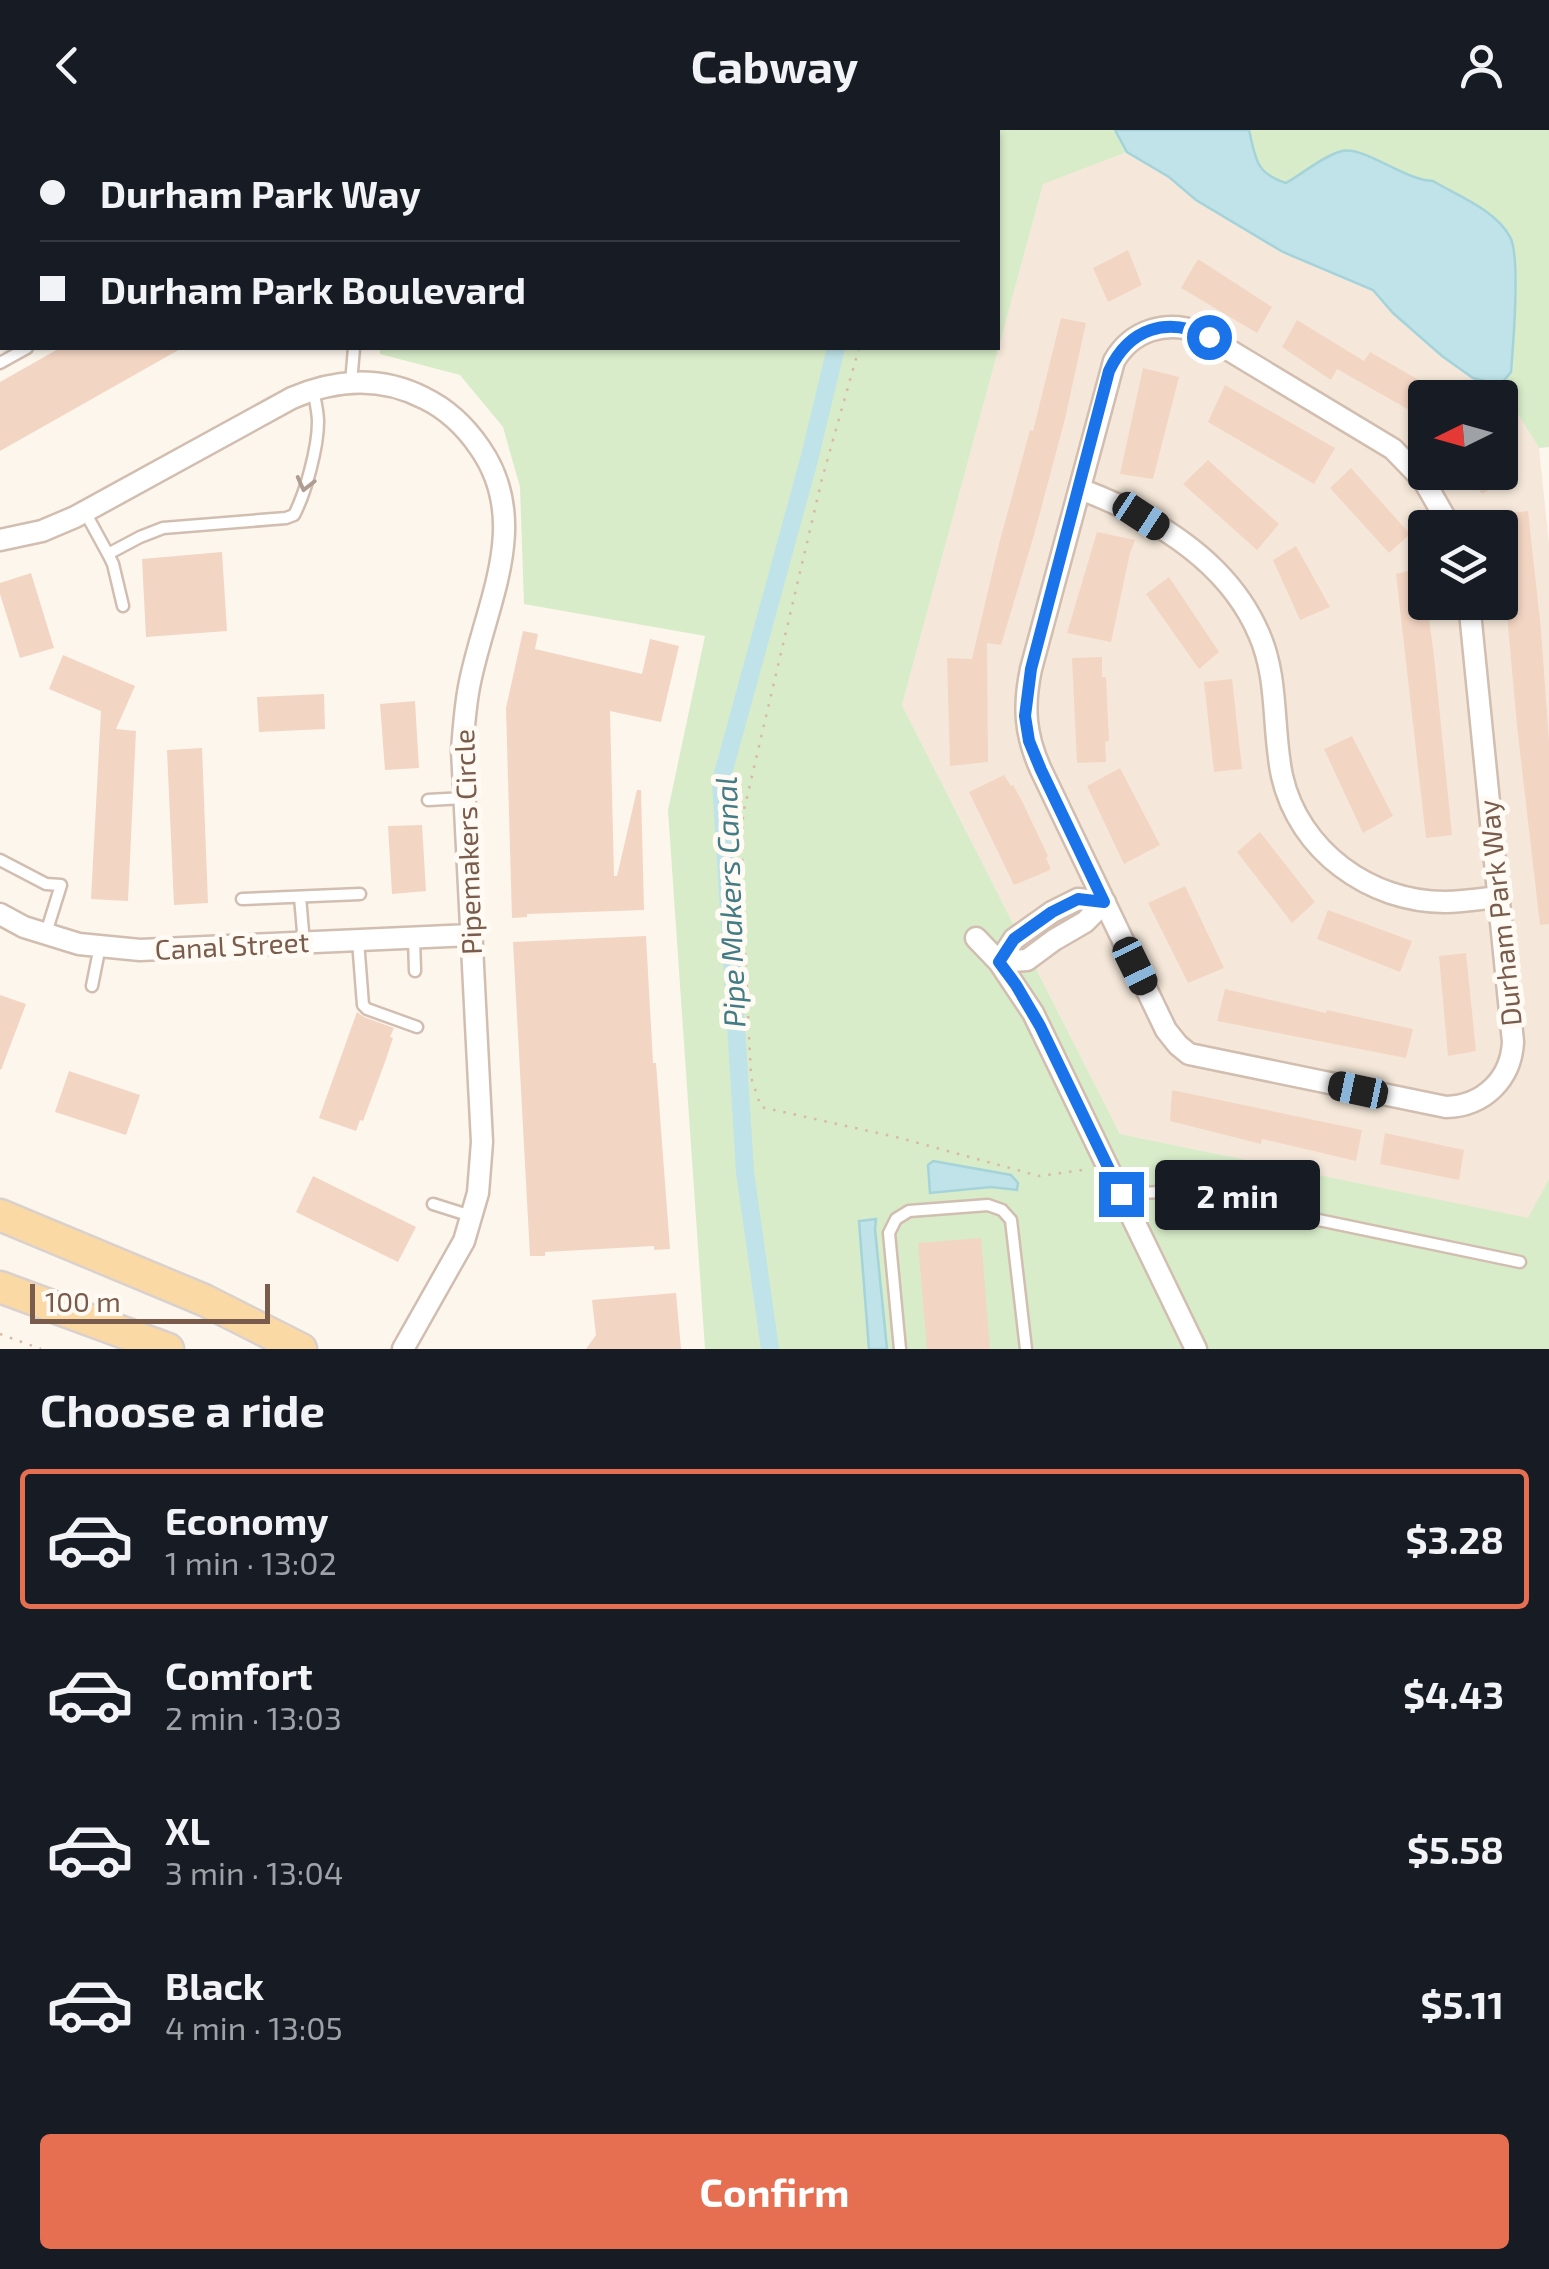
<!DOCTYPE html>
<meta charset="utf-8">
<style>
:root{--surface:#171b24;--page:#20242c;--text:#f1f3f6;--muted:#9ea1a6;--line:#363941;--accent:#e76f51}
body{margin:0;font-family:"Exo 2",sans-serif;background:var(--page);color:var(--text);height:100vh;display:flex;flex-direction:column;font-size:38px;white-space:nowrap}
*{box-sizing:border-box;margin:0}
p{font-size:32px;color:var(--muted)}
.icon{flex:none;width:55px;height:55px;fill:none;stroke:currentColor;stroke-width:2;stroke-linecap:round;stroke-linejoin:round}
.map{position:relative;height:1219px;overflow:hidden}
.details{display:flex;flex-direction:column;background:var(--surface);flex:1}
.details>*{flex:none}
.hud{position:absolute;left:0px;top:0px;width:1000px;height:220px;box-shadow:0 2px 8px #0004;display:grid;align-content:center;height:220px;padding:0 40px;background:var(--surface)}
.needle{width:65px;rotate:265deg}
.controls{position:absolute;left:1408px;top:250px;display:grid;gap:20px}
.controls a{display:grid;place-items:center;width:110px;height:110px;border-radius:10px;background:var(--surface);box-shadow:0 2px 8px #0004;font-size:50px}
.scale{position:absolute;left:30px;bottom:25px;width:240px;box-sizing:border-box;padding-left:10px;border:5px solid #7a5c4d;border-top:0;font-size:28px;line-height:35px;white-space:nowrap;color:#7a5c4d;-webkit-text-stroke:8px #fffaf3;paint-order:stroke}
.end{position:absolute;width:45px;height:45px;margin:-22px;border:12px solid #1a73e8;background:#fff;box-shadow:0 0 0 5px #fff}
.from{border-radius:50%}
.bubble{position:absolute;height:70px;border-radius:10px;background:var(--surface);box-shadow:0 2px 8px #0004;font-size:32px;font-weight:700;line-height:70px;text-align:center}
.car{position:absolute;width:30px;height:60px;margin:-30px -15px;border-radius:12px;box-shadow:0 0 8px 2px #0007;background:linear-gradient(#222 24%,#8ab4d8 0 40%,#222 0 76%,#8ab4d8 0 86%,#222 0)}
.hud b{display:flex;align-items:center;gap:35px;height:95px;font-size:38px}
.hud b+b{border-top:2px solid var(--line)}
.hud i{width:25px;height:25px;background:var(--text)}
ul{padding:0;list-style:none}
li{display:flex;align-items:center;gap:30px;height:140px;margin:0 20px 15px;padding:0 20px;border:5px solid transparent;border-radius:10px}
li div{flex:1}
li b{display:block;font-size:38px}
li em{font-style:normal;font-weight:700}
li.on{border-color:var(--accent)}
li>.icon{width:90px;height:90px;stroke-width:1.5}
h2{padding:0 40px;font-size:45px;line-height:120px}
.action{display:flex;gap:20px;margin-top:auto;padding:20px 40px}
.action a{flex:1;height:115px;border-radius:10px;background:var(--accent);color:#fff;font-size:40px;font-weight:700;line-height:115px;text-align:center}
header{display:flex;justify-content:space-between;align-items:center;height:130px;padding:0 40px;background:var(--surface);font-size:45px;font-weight:700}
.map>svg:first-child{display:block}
</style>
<header><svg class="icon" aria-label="back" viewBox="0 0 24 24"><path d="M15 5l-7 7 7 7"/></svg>Cabway<svg class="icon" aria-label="person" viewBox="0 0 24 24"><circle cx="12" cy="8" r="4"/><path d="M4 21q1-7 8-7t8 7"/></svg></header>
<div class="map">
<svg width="1549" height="1219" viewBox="0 0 1549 1219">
<rect width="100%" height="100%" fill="#fdf6ec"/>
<!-- residential -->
<path fill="#f5e8da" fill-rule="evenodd" d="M 0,0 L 300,0 L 295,2 L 2,2 L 2,160 L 0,161 Z
M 1127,22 L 1169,47 L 1196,70 L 1283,122 L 1373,160 L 1393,183 L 1442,226 L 1483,252 L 1500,255 L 1539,318 L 1549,414 L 1549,1049 L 1529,1089 L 1120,1004 L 902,575 L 1043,53 ZM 1425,268 L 1500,268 L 1500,342 L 1425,342 ZM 1425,398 L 1500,398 L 1500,472 L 1425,472 Z"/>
<!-- green -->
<path fill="#d8ecc9" d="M 845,0 L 1115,0 L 1127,22 L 1043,54 L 902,575 L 1120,1004 L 1528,1088 L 1549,1049 L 1549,1219 L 705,1219 L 668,680 L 705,506 L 524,474 L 520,357 L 503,297 L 460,245 L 380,224 L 380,218 L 998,218 L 998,2 L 844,2 Z
M 1249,0 L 1549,0 L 1549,317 L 1539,318 L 1500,255 L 1511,242 C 1514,214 1522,129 1510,107 C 1496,80 1458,66 1433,51 C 1406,50 1365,16 1342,21 C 1325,25 1301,44 1286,53 C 1255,43 1256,29 1249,0 Z"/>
<!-- water -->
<path fill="#bfe3e8" stroke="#a5d3da" stroke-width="2.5" d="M 1115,0 L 1249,0 C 1256,29 1255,43 1286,53 C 1302,44 1325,25 1342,21 C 1364,16 1406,51 1433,51 C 1458,66 1496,80 1510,107 C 1521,126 1513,217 1511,242 L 1500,255 L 1473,248 L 1442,226 L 1393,183 L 1373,160 L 1283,122 L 1196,70 L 1169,47 L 1127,22 Z
M 933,1031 L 1011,1045 L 1018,1053 L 1017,1060 L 991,1057 L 930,1063 L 928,1035 Z
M 876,1089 L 875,1099 L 887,1219 L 869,1219 L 859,1091 Z"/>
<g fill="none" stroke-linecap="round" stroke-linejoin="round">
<!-- canal -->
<path stroke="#bfe3e8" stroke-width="18" d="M 892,2 L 893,0
M 770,1219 L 745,1042 L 721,651 L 809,330 L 836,218"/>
</g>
<!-- building -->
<path fill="#f3d5c3" d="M 1128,120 L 1142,155 L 1108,172 L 1093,138 Z
M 1198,129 L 1272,177 L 1257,203 L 1181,158 Z
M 1061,188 L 1086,193 L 1065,289 L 1034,405 L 1001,515 L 987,513 L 988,632 L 950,636 L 947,528 L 972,529 L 999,414 L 1030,300 L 1033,301 Z
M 1297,190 L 1364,231 L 1370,222 L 1426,254 L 1411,281 L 1337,239 L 1331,250 L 1282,217 Z
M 60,218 L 182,218 L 0,321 L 0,252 Z
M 1143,238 L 1179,247 L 1153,349 L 1120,344 Z
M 1225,255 L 1335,318 L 1314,354 L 1208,292 Z
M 1208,330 L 1279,394 L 1257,420 L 1183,354 Z
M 1351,338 L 1410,404 L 1389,423 L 1330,358 Z
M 1466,342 L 1515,342 L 1482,364 Z
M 1528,381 L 1541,500 L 1549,612 L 1549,794 L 1540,795 L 1517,596 L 1498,384 Z
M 1097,402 L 1135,410 L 1130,423 L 1111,512 L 1067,503 Z
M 1296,416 L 1330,477 L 1300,490 L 1273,430 Z
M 222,422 L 227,501 L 146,507 L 142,429 Z
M 1422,437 L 1434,526 L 1452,705 L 1426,708 L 1396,444 Z
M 31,443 L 54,518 L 20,528 L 0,464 L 0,453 Z
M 1169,447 L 1219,522 L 1199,539 L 1146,464 Z
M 523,501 L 538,504 L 535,519 L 642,544 L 650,509 L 679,516 L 661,592 L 610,581 L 614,746 L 617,746 L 637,660 L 641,660 L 644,780 L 527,784 L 527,787 L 512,788 L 506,578 Z
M 63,525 L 135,556 L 116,599 L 136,601 L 128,771 L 91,769 L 101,581 L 49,559 Z
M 1102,527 L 1102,547 L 1106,547 L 1109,611 L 1105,612 L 1106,632 L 1077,633 L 1072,528 Z
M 1232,549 L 1242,639 L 1214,642 L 1204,552 Z
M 324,564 L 325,599 L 259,602 L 257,567 Z
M 415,571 L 419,638 L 385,640 L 380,574 Z
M 1352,606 L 1393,686 L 1363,703 L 1324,619 Z
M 202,618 L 208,773 L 174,775 L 167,620 Z
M 1120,638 L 1160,715 L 1124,734 L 1087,656 Z
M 1004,645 L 1011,656 L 1013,655 L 1021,669 L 1048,726 L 1046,728 L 1050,737 L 1050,740 L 1014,755 L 969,662 Z
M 422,695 L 426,761 L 392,764 L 388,696 Z
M 1260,702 L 1315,772 L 1292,793 L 1237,722 Z
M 1185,756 L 1224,838 L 1188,853 L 1148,773 Z
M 1328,780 L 1412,811 L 1400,842 L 1317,809 Z
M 646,806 L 653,933 L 656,933 L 670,1119 L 654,1120 L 654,1116 L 545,1122 L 545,1126 L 530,1126 L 513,812 Z
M 1466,823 L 1476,921 L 1448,926 L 1439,826 Z
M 1225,859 L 1326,883 L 1327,880 L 1413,899 L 1406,928 L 1217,891 Z
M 0,865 L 26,874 L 1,940 L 0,939 Z
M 357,882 L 364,887 L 394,898 L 390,907 L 393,908 L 385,932 L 363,991 L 360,990 L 356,1001 L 319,988 Z
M 69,941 L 140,965 L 126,1005 L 55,982 Z
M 1172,960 L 1362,1000 L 1356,1031 L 1262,1009 L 1261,1014 L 1170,991 Z
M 1385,1003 L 1464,1020 L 1459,1050 L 1380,1034 Z
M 313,1046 L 416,1097 L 398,1132 L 296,1082 Z
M 981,1108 L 990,1219 L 927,1219 L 918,1113 Z
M 676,1163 L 681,1219 L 586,1219 L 596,1205 L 592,1170 Z"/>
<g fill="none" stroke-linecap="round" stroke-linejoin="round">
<!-- service casing -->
<g stroke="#d1beb0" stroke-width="15">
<path id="service" d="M 373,2 L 373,0
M 0,233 L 27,218
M 351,253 L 354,218
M 85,382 L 108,424 L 140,407 L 163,398 L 286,388 L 294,385 C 306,362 318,317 318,292 C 318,281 315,270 313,260
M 108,424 L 113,434 L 123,476
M 428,670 L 465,668
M 0,730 L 46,754 L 61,755 L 46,803
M 300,767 L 304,813
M 242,769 L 360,764
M 414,808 L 415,841
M 358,811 L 363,875 L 367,879 L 417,897
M 92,856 L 100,816
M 1122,1064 L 1180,1061 L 1520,1132
M 433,1074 L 471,1086
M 900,1219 L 889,1103 L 896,1089 L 909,1081 L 988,1075 L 1002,1080 L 1011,1090 L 1026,1219"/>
</g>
<!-- minor casing -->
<g stroke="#d1beb0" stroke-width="25">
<path id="minor" d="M 135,0 L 137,2
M 0,104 L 2,103
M 1080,359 C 1152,386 1227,429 1259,504 C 1279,549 1272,599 1282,646 C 1299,721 1370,772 1445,772 C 1463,772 1481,769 1498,767
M 1451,398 L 1424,351 L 1393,319 L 1199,202 C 1166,190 1132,200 1114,231 L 1031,539 C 1023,577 1025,605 1041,640 L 1166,900 L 1178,915 L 1189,924 L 1446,977 C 1484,976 1511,949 1513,912 L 1469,472
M 0,410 L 42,401 L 75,387 L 292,268 C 335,249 381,246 424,268 C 447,279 465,296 480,318 C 532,393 486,473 470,552 C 465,575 464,597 462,620 L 482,1012 L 478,1063 L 464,1111 L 403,1219
M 0,784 L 24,797 L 79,814 L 140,820 L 471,805
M 976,808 L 999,832 L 1033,883 L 1196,1219
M 999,832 L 1014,809 L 1052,782 L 1078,769 L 1105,772
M 999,832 L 1027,830 L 1054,810 L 1085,792 L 1105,772"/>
</g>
<!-- primary casing -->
<g stroke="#dad1cd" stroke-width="35">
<path id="primary" d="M 0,1085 L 204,1170 L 301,1219
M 0,1157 L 168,1219"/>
</g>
<!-- path -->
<path stroke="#d9b8a5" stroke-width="2.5" stroke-dasharray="2.5 8" stroke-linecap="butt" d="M 918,2 L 919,0
M 859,218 L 822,349 L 743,684 L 742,754 L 751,947 L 761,977 L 900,1008 L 1039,1046 L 1090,1039
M 0,1204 L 41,1219"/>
<!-- service -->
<use href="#service" stroke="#fff" stroke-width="10"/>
<!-- minor -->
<use href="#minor" stroke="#fff" stroke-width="20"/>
<!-- primary -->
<use href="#primary" stroke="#fbd9a5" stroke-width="30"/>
</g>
<!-- one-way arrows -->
<defs><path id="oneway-chevron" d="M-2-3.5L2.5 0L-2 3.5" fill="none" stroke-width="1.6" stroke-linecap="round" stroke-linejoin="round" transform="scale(2.5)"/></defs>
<use stroke="#af9d94" href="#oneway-chevron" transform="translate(305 354) rotate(104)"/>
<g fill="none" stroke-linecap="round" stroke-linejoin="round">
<!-- route -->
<path stroke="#1a73e8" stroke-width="12" d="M 1121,1064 L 1040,896 L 1016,855 L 999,832 L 1014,809 L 1052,782 L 1078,769 L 1104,772 L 1041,640 L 1029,611 L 1025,586 L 1031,539 L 1109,241 C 1129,198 1167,186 1209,207"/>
</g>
<g text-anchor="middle" stroke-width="10" stroke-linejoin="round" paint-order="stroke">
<!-- street labels -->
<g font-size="28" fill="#7a5c4d" stroke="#fffaf3">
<text transform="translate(468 712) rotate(-92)" y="10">Pipemakers Circle</text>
<text transform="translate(1500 783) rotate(-96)" y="10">Durham Park Way</text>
<text transform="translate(232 816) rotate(-3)" y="10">Canal Street</text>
</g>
<!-- water labels -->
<g font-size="30" font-style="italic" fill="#437c86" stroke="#fffaf3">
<text transform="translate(731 772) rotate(-92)" y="10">Pipe Makers Canal</text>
</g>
</g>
</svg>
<div class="controls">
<a><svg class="needle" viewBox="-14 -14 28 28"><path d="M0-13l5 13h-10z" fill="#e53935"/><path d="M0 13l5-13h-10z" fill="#9ea1a6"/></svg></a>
<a><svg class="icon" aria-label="layers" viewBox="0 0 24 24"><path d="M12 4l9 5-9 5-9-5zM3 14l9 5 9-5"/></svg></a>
</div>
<div class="scale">100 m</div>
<i class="end from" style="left:1209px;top:207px"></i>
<i class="end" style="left:1121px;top:1064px"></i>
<div class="bubble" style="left:1155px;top:1030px;width:165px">2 min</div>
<i class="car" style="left:1141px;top:386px;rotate:123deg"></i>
<i class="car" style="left:1135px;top:836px;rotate:154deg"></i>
<i class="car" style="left:1358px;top:960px;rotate:282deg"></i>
<div class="hud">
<b><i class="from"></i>Durham Park Way</b>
<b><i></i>Durham Park Boulevard</b>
</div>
</div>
<section class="details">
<h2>Choose a ride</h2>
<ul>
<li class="on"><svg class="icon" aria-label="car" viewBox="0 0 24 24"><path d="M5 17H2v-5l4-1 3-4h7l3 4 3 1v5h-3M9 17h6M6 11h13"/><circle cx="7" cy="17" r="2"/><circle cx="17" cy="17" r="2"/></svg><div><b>Economy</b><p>1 min · 13:02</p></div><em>$3.28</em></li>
<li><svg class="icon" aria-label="car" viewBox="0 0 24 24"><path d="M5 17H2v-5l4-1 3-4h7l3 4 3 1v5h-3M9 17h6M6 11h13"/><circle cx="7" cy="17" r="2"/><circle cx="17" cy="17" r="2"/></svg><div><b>Comfort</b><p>2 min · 13:03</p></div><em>$4.43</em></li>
<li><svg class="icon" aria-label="car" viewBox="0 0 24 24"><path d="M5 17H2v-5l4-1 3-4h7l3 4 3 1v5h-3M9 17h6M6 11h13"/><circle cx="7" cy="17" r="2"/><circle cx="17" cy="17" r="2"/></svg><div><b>XL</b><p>3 min · 13:04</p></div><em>$5.58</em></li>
<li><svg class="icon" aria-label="car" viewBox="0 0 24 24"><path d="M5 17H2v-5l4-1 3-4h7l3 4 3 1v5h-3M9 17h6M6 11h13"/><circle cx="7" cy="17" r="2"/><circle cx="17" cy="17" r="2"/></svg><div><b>Black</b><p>4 min · 13:05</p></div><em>$5.11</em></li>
</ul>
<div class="action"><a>Confirm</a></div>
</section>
